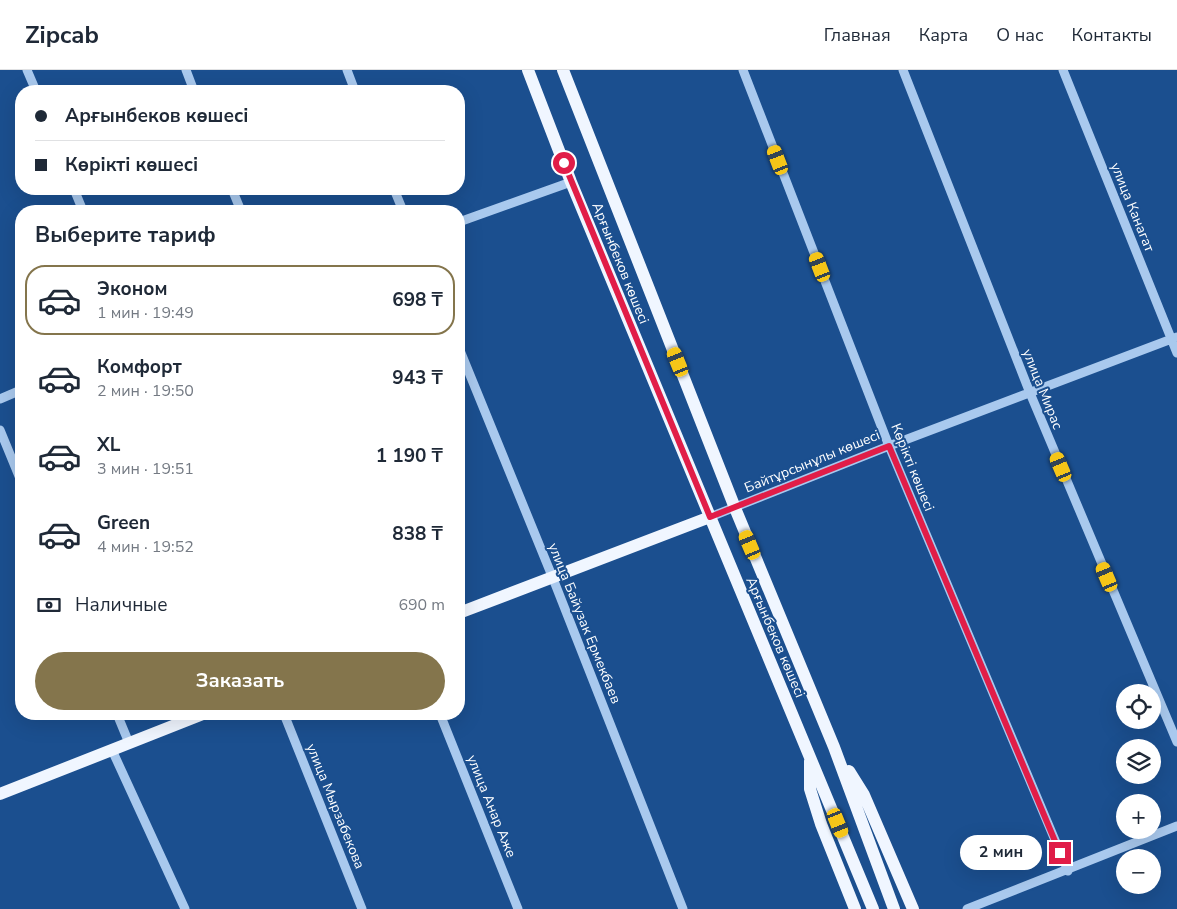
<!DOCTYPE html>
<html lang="ru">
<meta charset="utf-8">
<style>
:root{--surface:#fff;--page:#f6f6f7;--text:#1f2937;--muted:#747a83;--line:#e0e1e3;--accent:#84754c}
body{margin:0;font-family:"Nunito Sans",sans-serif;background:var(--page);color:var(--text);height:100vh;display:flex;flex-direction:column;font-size:19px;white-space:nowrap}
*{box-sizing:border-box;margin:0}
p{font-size:16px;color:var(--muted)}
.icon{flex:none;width:28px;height:28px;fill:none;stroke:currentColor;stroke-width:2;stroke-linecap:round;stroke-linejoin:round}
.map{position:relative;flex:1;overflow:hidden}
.details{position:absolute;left:15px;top:135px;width:450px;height:515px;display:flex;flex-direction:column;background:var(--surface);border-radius:20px;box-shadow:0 5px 20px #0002}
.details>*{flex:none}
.hud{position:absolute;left:15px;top:15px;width:450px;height:110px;border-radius:20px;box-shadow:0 5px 20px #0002;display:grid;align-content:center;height:110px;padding:0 20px;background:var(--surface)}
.controls{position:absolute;left:1116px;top:614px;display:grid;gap:10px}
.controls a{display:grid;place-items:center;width:45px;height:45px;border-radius:50%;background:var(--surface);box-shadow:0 5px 20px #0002;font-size:25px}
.end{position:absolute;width:22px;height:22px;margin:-11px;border:6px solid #e11d48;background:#fff;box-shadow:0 0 0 2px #fff}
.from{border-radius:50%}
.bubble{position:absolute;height:35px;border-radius:18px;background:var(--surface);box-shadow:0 5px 20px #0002;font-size:16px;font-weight:700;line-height:35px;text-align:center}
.car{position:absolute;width:15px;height:30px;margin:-15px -8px;border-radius:6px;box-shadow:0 0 4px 1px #0007;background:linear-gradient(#f5c518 24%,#345 0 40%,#f5c518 0 76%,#345 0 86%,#f5c518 0)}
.hud b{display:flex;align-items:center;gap:18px;height:48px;font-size:19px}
.hud b+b{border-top:1px solid var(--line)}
.hud i{width:12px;height:12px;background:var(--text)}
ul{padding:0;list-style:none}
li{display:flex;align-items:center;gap:15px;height:70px;margin:0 10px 8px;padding:0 10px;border:2px solid transparent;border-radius:20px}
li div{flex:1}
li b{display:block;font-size:19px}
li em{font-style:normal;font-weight:700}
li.on{border-color:var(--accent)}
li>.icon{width:45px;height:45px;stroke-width:1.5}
h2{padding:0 20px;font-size:22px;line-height:60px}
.pay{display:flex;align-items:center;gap:12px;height:55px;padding:0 20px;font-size:19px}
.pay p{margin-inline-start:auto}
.primary-button{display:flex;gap:10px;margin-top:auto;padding:10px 20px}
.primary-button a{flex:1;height:58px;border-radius:30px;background:var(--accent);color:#fff;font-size:20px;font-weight:700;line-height:58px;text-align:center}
header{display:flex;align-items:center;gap:30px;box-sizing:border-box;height:70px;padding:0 25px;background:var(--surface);border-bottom:1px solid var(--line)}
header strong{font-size:24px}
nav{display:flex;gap:28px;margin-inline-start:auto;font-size:18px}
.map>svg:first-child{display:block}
</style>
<header>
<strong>Zipcab</strong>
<nav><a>Главная</a><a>Карта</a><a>О нас</a><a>Контакты</a></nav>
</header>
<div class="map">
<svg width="1177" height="839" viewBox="0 0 1177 839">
<rect width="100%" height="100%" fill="#1b4f8f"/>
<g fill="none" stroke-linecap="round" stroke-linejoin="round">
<!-- minor -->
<path stroke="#a9c9ee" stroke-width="9" d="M 27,0 L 36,21
M 186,0 L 194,21
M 347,0 L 355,21
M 743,0 L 889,376 L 1068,801
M 903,0 L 1030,323 L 1177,672
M 1063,0 L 1177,283
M 74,119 L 83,141
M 232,119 L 241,141
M 394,119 L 403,141
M 459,152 L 571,112
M 459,278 L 552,506 L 683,839
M 0,329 L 21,320
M 0,360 L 21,411
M 710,447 L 889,376 L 1177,267
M 117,644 L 129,673
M 284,644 L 362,839
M 440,644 L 518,839
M 112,680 L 185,839
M 967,839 L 1177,756"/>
<!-- major -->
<path stroke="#f0f6ff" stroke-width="12" d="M 528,0 L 571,112 L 873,839
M 563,0 L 735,438 L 834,677 L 894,839
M 459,543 L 710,447
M 810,691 L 810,719 L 821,754 L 855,839
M 849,701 L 864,725 L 913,839
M 0,724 L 203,644"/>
</g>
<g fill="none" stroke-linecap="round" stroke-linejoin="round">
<!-- route -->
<path stroke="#e11d48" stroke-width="6" d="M 564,93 L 710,447 L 889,376 L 1060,783"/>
</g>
<g text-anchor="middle" stroke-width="4" stroke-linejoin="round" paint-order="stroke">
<!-- street labels -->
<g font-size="14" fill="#fff" stroke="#1b4f8f">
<text transform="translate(1133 137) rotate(68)" y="5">улица Канагат</text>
<text transform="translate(621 193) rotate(68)" y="5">Арғынбеков көшесі</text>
<text transform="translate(1043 319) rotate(68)" y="5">улица Мирас</text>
<text transform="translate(812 391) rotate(-22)" y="5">Байтұрсынұлы көшесі</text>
<text transform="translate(913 397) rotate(68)" y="5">Көрікті көшесі</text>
<text transform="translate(585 553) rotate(68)" y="5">улица Байузак Ермекбаев</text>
<text transform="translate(776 567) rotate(67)" y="5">Арғынбеков көшесі</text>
<text transform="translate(336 736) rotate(68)" y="5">улица Мырзабекова</text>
<text transform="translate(492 736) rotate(68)" y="5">улица Анар Аже</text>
</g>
</g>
</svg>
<div class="controls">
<a><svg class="icon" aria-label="locate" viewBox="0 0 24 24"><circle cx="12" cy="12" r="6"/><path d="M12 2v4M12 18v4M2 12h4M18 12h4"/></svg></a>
<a><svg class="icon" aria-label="layers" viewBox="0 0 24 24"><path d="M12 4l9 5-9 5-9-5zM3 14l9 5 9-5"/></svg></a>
<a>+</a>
<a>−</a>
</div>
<i class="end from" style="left:564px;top:93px"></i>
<i class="end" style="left:1060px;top:783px"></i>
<div class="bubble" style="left:960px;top:765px;width:82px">2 мин</div>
<i class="car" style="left:778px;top:90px;rotate:339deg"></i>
<i class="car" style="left:820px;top:197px;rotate:339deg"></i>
<i class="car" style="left:678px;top:292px;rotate:338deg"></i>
<i class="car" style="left:1061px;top:397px;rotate:337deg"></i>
<i class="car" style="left:750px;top:475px;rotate:337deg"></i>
<i class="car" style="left:1107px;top:507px;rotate:337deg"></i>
<i class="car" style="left:838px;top:753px;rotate:158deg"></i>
<div class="hud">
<b><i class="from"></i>Арғынбеков көшесі</b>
<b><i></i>Көрікті көшесі</b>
</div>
<section class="details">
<h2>Выберите тариф</h2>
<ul>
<li class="on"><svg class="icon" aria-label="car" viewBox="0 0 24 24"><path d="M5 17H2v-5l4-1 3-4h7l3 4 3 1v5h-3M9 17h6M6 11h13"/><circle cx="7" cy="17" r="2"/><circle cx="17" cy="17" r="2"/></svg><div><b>Эконом</b><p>1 мин · 19:49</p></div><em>698 ₸</em></li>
<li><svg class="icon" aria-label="car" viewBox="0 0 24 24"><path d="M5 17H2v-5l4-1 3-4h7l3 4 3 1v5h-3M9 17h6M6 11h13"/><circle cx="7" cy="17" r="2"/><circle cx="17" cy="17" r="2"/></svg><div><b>Комфорт</b><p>2 мин · 19:50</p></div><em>943 ₸</em></li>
<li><svg class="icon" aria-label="car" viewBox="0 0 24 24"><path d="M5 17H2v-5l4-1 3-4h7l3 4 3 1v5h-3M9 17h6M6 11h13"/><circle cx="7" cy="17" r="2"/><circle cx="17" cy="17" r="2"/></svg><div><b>XL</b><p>3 мин · 19:51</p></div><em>1 190 ₸</em></li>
<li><svg class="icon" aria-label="car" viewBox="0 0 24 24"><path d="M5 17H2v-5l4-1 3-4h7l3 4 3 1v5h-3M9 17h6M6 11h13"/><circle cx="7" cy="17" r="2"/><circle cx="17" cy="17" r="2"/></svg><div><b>Green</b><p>4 мин · 19:52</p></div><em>838 ₸</em></li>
</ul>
<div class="pay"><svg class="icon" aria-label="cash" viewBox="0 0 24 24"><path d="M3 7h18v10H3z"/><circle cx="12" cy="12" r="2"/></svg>Наличные<p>690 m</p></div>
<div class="primary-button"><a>Заказать</a></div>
</section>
</div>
